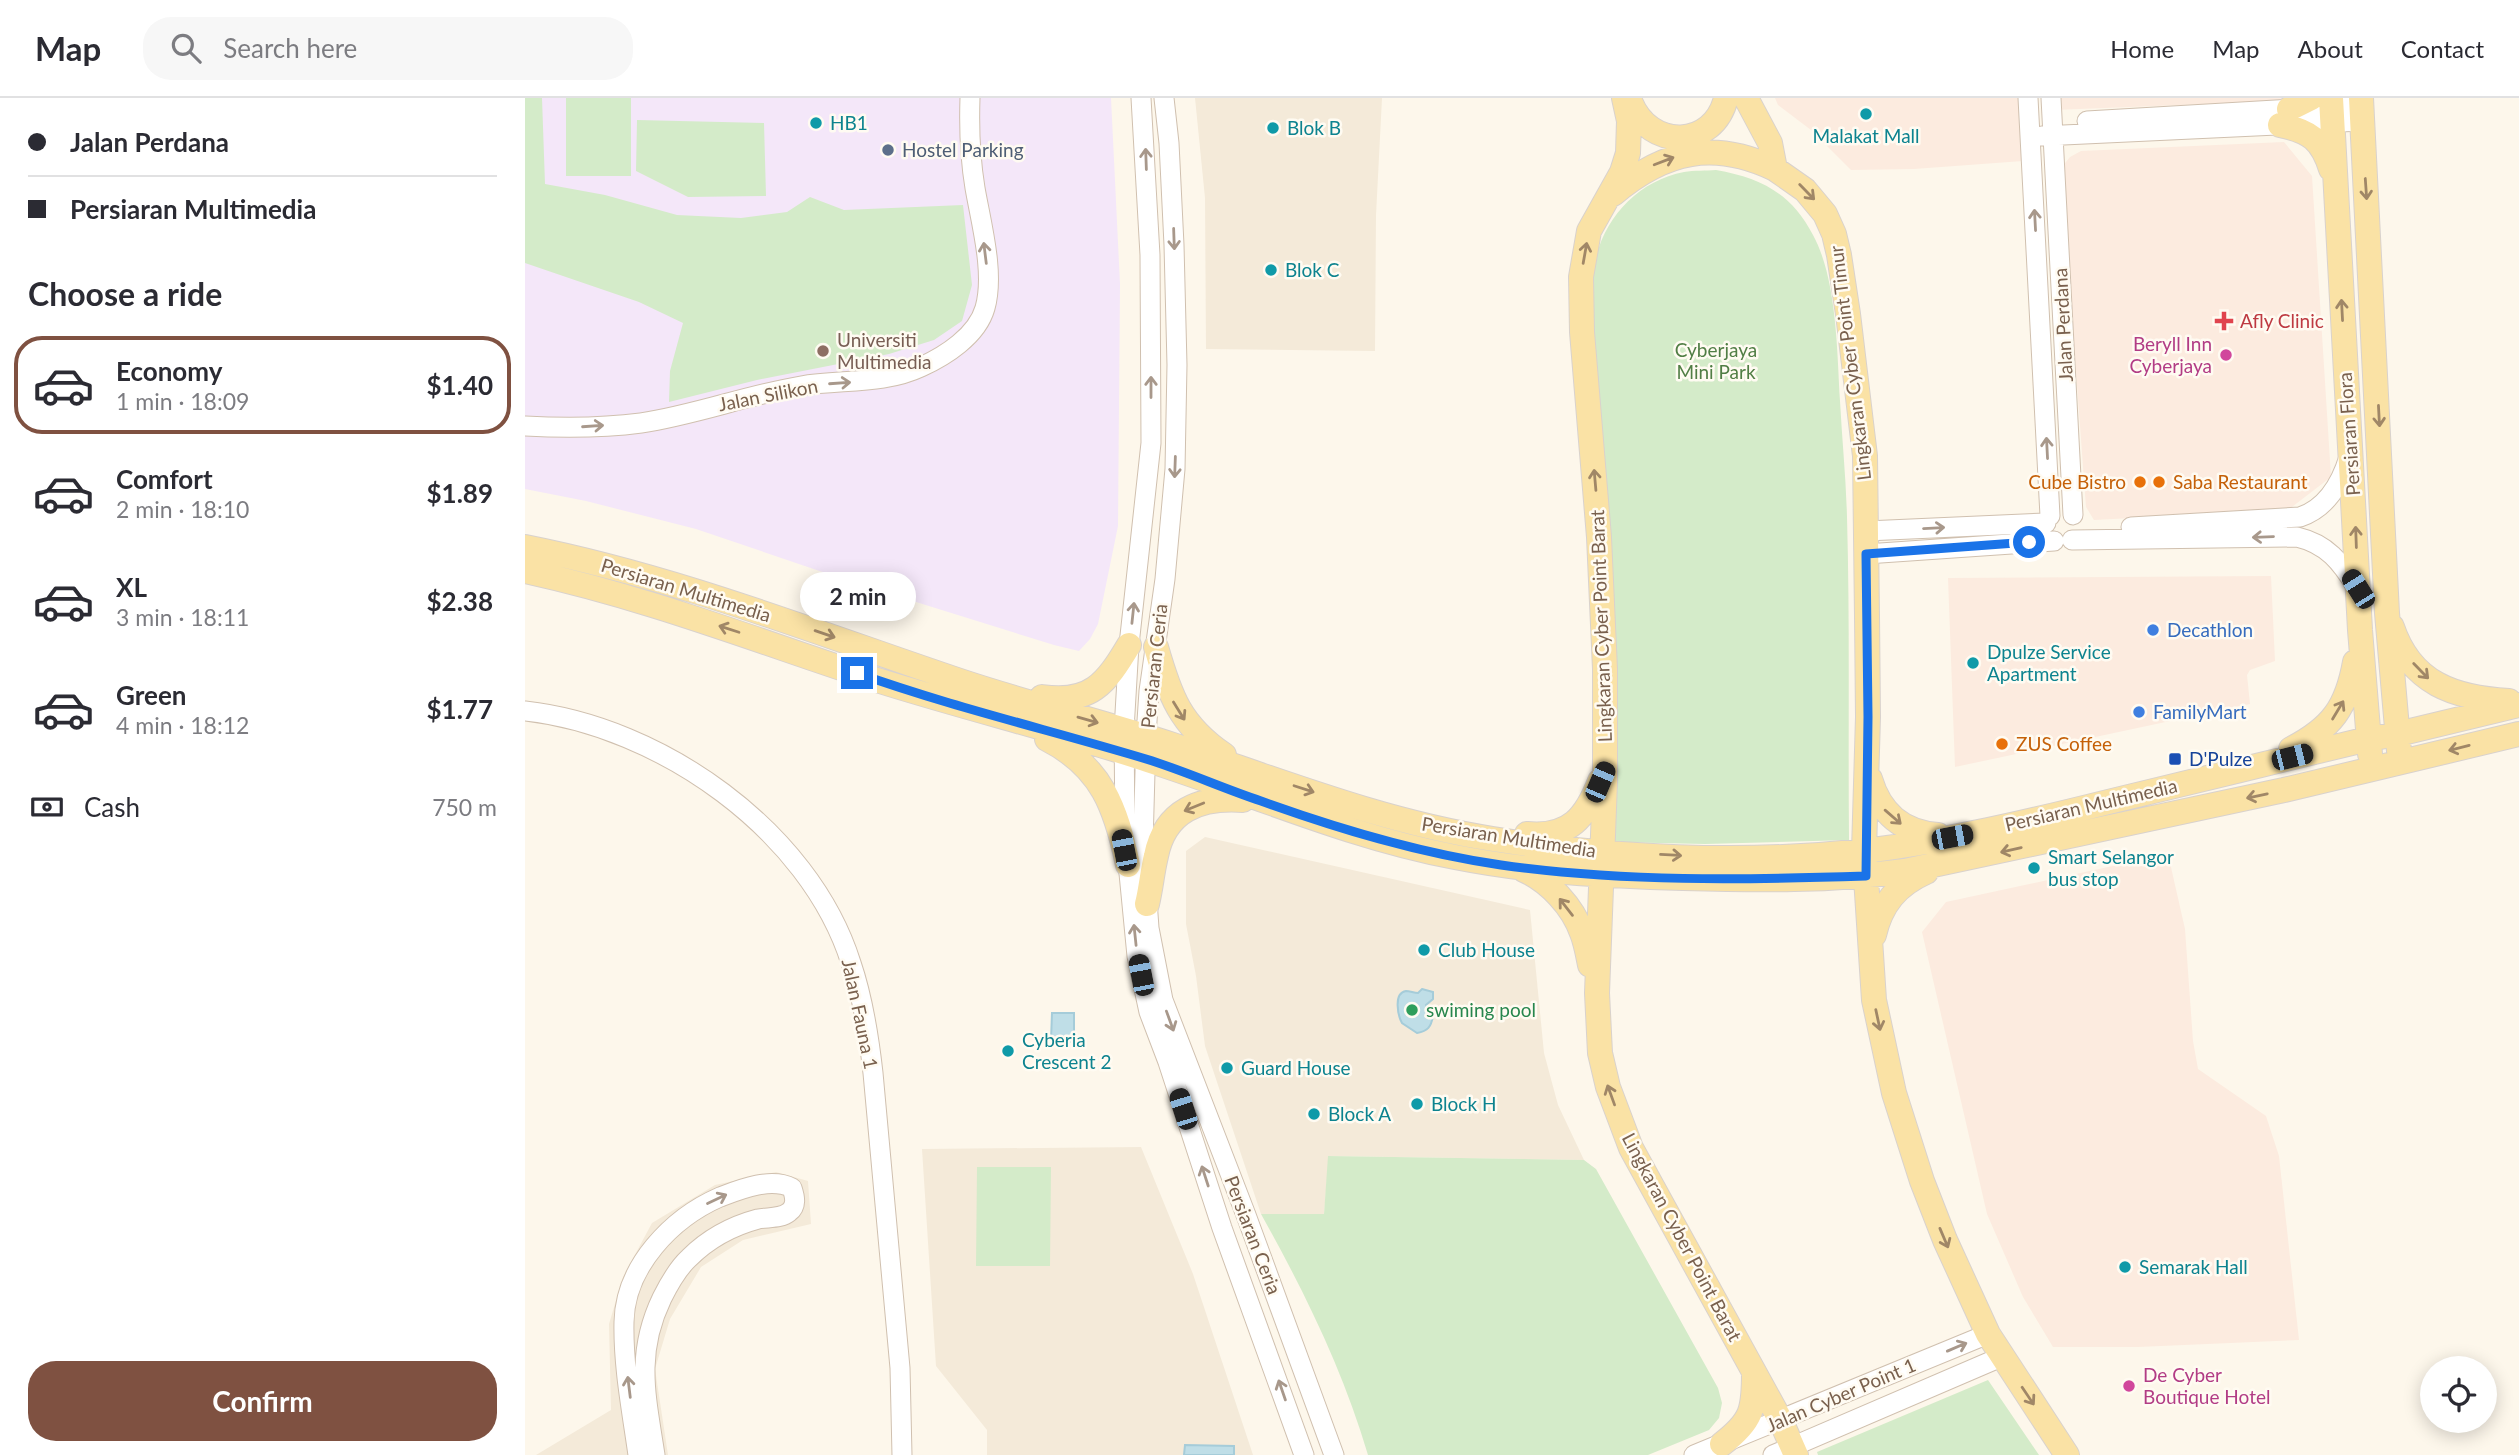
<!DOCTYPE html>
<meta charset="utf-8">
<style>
:root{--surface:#fff;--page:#f7f7f7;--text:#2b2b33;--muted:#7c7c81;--line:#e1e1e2;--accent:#7f5141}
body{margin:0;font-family:Lato,sans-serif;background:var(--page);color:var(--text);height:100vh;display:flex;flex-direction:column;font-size:26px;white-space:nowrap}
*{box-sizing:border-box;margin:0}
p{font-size:23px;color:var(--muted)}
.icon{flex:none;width:38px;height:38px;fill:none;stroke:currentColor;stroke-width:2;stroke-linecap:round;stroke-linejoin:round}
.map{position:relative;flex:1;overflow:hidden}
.side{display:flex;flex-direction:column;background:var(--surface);width:525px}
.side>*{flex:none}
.guide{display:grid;align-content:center;height:154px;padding:0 28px;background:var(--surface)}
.controls{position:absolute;left:1895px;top:1258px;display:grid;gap:14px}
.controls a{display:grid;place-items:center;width:77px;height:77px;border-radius:50%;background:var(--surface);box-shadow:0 4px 18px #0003;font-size:35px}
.end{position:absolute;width:32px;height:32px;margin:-16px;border:9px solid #1a73e8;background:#fff;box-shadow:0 0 0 4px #fff}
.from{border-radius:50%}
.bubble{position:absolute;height:49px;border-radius:24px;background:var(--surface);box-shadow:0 4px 18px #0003;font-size:23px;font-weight:700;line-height:49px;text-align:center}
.car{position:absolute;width:21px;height:42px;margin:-21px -10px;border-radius:9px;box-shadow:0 0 5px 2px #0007;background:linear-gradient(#222 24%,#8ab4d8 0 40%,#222 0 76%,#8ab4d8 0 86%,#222 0)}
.guide b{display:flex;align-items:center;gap:24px;height:66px;font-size:26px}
.guide b+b{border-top:2px solid var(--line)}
.guide i{width:18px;height:18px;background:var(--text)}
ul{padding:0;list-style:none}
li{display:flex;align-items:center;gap:21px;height:98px;margin:0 14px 10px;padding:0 14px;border:4px solid transparent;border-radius:28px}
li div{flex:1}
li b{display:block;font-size:26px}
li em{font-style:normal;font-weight:700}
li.current{border-color:var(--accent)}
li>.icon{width:63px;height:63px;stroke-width:1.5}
h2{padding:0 28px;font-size:32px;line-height:84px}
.pay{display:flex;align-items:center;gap:18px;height:77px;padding:0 28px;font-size:26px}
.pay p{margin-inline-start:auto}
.action{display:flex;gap:14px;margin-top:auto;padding:14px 28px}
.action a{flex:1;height:80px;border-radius:28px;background:var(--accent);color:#fff;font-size:28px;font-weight:700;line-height:80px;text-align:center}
header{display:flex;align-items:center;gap:42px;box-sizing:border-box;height:98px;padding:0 35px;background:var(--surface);border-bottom:2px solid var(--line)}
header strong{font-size:33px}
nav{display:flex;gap:38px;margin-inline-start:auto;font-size:24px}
.search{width:490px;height:63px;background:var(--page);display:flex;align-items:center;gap:18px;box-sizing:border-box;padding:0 24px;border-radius:28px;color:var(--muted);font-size:26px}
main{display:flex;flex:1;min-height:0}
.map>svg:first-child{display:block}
</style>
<header>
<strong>Map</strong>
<div class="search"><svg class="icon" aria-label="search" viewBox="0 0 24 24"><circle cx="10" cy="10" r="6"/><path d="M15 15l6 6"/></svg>Search here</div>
<nav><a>Home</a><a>Map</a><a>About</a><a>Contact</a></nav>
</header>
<main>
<section class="side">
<div class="guide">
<b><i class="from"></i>Jalan Perdana</b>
<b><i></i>Persiaran Multimedia</b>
</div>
<h2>Choose a ride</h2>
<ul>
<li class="current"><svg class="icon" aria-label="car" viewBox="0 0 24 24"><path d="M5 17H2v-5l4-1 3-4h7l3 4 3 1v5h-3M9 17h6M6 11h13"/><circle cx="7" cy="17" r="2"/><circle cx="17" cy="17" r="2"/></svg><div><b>Economy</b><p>1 min · 18:09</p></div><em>$1.40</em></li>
<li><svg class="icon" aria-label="car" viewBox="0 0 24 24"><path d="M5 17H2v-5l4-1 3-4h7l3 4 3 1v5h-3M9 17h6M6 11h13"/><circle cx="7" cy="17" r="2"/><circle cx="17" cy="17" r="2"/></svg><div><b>Comfort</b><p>2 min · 18:10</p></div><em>$1.89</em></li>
<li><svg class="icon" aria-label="car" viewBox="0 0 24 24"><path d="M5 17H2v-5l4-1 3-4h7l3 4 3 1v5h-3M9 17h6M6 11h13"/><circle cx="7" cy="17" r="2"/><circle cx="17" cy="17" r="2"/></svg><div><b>XL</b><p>3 min · 18:11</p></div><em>$2.38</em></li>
<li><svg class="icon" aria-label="car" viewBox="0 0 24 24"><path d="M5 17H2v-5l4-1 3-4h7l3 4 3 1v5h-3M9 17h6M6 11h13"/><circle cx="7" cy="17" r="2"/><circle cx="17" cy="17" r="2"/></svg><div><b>Green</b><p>4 min · 18:12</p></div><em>$1.77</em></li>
</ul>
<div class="pay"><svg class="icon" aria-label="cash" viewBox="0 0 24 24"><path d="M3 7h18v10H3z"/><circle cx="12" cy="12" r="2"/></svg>Cash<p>750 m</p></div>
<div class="action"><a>Confirm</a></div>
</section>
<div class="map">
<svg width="1994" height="1357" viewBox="0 0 1994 1357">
<rect width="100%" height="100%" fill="#fdf7eb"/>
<!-- residential -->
<path fill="#f4ead9" d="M 670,0 L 857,0 L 851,117 L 850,253 L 681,251 L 680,100 Z
M 680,739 L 1005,812 L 1019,955 L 1033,1007 L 1059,1062 L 804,1058 L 799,1116 L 736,1116 L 680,948 L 671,878 L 661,826 L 661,753 Z
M 616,1049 L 668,1176 L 728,1357 L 462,1357 L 462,1332 L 411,1268 L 397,1051 Z
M 251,1074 L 283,1083 L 286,1126 L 218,1142 L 176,1169 L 145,1221 L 130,1271 L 143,1357 L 11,1357 L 86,1312 L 84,1226 L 98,1179 L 127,1125 L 190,1087 Z"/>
<!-- commercial -->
<path fill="#fcebdf" d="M 1250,0 L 1496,0 L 1498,63 L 1389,71 L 1326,72 L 1286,32 L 1253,7 Z
M 1528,0 L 1759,0 L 1756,3 L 1529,12 Z
M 1759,44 L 1787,78 L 1806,379 L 1763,412 L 1569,422 L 1561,409 L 1536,70 L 1545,59 L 1556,53 Z
M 1746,478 L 1750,563 L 1725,572 L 1722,577 L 1725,606 L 1430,669 L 1423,480 Z
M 1643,756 L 1660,831 L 1668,943 L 1673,971 L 1741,1018 L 1754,1058 L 1774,1242 L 1613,1249 L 1528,1249 L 1498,1199 L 1462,1116 L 1397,834 L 1421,804 Z"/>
<!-- education -->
<path fill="#f4e7f9" d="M 0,0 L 586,0 L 595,186 L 593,428 L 573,526 L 565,541 L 554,553 L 529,547 L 330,485 L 171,431 L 61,403 L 0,391 Z"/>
<!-- green -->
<path fill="#d4ebc9" d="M 0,0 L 17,0 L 20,86 L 80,97 L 152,117 L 216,120 L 262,114 L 285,99 L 319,112 L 438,107 L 447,187 L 437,223 L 409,242 L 364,256 L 232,282 L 144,304 L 145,273 L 158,225 L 114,204 L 0,165 Z
M 41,0 L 106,0 L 106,78 L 41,78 Z
M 112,22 L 239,25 L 241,98 L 163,99 L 111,73 Z
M 1191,72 C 1236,80 1266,95 1288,137 C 1312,181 1312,253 1315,303 C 1317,341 1321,380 1322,419 C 1325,526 1323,634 1324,742 L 1180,746 L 1088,744 L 1067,208 C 1067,196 1067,183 1069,170 C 1076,122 1112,83 1159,74 C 1169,72 1181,73 1191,72 Z
M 803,1058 L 1059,1062 L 1071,1071 L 1193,1290 L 1197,1305 L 1194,1320 L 1184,1332 L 1123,1357 L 843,1357 C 818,1272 779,1193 736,1116 L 799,1116 Z
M 452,1069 L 526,1069 L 525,1168 L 451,1168 Z
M 1463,1282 L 1514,1357 L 1293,1357 L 1292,1354 Z"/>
<!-- water -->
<path fill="#bfdee7" stroke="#a5ccd9" stroke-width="2" d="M 897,891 L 908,894 L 908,901 L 901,907 L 902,913 L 908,918 C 906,929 903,933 892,935 L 877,925 C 873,918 868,895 881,893 C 885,893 889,895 893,895 Z
M 527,915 L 549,915 L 549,944 L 526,943 Z
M 660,1347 L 709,1348 L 709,1357 L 659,1357 Z"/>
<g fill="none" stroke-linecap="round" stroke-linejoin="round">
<!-- minor casing -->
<g stroke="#d0c0af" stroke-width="21">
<path id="minor" d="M 616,0 L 625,157 L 626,345 L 604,547 L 599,632 L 600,734 L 612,858 L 624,914 L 643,964 L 697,1130 L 779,1357
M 639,0 L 644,45 L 649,147 L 652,267 L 650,371 L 640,481 L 624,593 L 621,638 L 618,747 L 624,830 L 638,902 L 721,1117 L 809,1357
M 1503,0 L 1525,418
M 1526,0 L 1548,417
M 1562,23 L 1837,7
M 1517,38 L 1837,23
M 0,328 C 38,330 78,330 116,325 C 170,317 222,297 276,288 C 315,281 358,287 396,269 C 420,258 452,238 460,210 C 470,175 456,125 450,90 C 445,60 444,30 445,0
M 1606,429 L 1775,419 C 1802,410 1816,385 1824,359
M 1341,433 L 1521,425
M 1547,442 L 1772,439 C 1802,446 1816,464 1832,490
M 1341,456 L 1529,443
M 0,613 C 135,628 284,732 326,865 C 338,900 344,939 348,975 L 375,1270 L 377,1357
M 113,1357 C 107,1314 98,1268 99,1224 C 100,1168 147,1120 195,1099 C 216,1091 246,1079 267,1090 C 270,1099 272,1108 264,1114 C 256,1121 243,1119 233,1121 C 207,1128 183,1141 164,1160 C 152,1171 144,1186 137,1200 C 110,1256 121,1298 130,1357
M 1169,1357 L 1463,1236
M 1248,1357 L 1476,1259"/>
</g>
<!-- major casing -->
<g stroke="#d9d2cd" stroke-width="26">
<path id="major" d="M 1099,0 L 1104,23 L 1103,55 L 1097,74 L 1064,133 L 1056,179 L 1057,234 L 1074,439 L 1080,571 L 1080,684 L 1072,895 L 1075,955 L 1083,989 L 1106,1050 L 1256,1323 L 1271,1357
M 1221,0 L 1245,45 L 1250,71 L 1280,92 L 1300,116 L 1309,136 L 1314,157 L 1323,216 L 1340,358 L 1342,518 L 1343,619 L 1339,753 L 1342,795 L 1349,902 L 1369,995 L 1397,1083 L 1420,1142 L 1463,1236 L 1542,1357
M 1806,0 L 1835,532 L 1845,656
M 1836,0 L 1862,515 L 1874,653
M 1105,3 C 1124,53 1189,51 1201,0
M 1764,11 L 1786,0
M 1755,27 C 1785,33 1797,42 1806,71
M 1088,96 C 1140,52 1189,42 1250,71
M 0,449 C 151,479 292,535 438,584 C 507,607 579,624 648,647 C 753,682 858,724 968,741 C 1089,760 1218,766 1340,753 C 1422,743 1503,724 1583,704 C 1670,683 1756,662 1843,641 L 1873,636 L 1994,607
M 0,473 C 124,500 235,544 355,583 C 444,611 535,633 623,662 C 726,695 824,739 930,759 C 1005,774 1082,778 1158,780 C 1232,782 1306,783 1380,773 L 1759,692 L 1994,636
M 1867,529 C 1886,586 1930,600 1984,603
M 631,549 C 645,598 655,627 699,657
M 517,599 C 565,606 581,586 604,547
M 522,641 C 577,669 591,710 603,767
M 1766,651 C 1807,630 1822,609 1830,564
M 1345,681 C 1355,715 1377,734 1413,737
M 1002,736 C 1045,740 1061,719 1075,683
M 999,772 C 1024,783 1048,809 1057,835 C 1061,845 1063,857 1065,867
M 622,806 C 626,790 627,774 631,758 C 640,712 675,699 718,702
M 1349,837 C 1356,806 1372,787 1401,774
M 1197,1346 C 1227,1323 1229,1312 1229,1275"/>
</g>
<!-- minor -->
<use href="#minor" stroke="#fff" stroke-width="19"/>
<!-- major -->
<use href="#major" stroke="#fae2a5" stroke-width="24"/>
</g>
<!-- one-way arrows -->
<defs><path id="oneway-shaft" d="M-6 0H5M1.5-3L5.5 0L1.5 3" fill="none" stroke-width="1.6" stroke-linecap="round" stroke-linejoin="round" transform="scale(1.75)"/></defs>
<g stroke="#a8988b">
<use href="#oneway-shaft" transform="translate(621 61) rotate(-92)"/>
<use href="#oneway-shaft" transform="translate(1510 122) rotate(-93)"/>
<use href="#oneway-shaft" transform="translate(649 141) rotate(88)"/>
<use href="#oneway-shaft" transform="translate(460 155) rotate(-97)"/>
<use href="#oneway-shaft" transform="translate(315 285) rotate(-4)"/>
<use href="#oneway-shaft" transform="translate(626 289) rotate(-90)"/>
<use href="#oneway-shaft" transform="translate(68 328) rotate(-4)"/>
<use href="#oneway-shaft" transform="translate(1522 350) rotate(-93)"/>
<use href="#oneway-shaft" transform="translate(650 369) rotate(92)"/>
<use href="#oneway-shaft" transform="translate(1409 430) rotate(-3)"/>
<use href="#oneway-shaft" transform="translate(1738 439) rotate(178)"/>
<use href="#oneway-shaft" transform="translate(608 515) rotate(-84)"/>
<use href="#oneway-shaft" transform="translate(610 837) rotate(-96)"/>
<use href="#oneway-shaft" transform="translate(645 923) rotate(70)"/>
<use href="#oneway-shaft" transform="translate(680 1078) rotate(-108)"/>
<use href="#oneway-shaft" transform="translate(192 1101) rotate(-25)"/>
<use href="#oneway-shaft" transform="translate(1432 1249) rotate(-23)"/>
<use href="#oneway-shaft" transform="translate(104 1289) rotate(-97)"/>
<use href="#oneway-shaft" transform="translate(757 1292) rotate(-109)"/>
</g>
<g stroke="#a08767">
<use href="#oneway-shaft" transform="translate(1139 63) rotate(-21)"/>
<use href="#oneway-shaft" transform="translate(1841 91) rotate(86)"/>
<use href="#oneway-shaft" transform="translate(1282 94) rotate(46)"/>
<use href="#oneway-shaft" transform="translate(1060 155) rotate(-80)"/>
<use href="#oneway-shaft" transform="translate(1817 212) rotate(-93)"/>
<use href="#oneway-shaft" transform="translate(1854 318) rotate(87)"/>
<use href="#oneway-shaft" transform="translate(1070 382) rotate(-95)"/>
<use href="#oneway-shaft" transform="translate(1831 439) rotate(-92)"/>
<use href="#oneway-shaft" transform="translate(204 531) rotate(-162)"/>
<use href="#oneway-shaft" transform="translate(300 536) rotate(19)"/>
<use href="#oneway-shaft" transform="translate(1896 573) rotate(46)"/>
<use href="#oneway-shaft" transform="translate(1813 612) rotate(-59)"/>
<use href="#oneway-shaft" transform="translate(654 613) rotate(58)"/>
<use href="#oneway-shaft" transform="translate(563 622) rotate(16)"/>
<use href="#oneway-shaft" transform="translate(1934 650) rotate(166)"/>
<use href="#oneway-shaft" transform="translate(779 691) rotate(18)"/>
<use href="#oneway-shaft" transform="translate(1732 698) rotate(168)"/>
<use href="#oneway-shaft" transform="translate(669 709) rotate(158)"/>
<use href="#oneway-shaft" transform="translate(1368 719) rotate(41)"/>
<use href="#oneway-shaft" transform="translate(1486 752) rotate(167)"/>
<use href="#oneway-shaft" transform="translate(1146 757) rotate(3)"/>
<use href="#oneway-shaft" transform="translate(1041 809) rotate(-128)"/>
<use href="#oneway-shaft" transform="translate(1353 922) rotate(78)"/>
<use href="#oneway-shaft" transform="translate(1086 997) rotate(-110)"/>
<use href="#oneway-shaft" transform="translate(1419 1140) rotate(67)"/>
<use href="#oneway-shaft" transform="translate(1503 1298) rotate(56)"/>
</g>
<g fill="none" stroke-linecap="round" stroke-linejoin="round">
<!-- route -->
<path stroke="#1a73e8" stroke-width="9" d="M 332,575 C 427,609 525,632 621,661 C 660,673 697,690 736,703 C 814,731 893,755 976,767 C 1097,784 1219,782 1341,778 L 1343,619 L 1341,456 L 1504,444"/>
</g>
<!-- markers -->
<g fill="#0f9aa8" stroke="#fffbf2" stroke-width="2.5">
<circle cx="1341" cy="16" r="7"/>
<circle cx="291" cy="25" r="7"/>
<circle cx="748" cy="30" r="7"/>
<circle cx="746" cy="172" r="7"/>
<circle cx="1448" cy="565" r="7"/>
<circle cx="1509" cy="770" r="7"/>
<circle cx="899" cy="852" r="7"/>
<circle cx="483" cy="953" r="7"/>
<circle cx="702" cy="970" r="7"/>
<circle cx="892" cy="1006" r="7"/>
<circle cx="789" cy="1016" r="7"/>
<circle cx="1600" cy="1169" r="7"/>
</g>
<circle fill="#5c6f8a" stroke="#fffbf2" stroke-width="2.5" cx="363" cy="52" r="7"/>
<path fill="#e0444e" stroke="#fffbf2" stroke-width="2.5" d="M1695.5 212.5h7v7h7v7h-7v7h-7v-7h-7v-7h7z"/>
<circle fill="#8d6e63" stroke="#fffbf2" stroke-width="2.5" cx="298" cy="253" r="7"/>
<g fill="#d1479c" stroke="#fffbf2" stroke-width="2.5">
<circle cx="1701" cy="257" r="7"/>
<circle cx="1604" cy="1288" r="7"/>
</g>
<g fill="#e8710a" stroke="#fffbf2" stroke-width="2.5">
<circle cx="1615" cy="384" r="7"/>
<circle cx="1634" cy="384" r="7"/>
<circle cx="1477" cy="646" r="7"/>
</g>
<g fill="#3f7fe0" stroke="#fffbf2" stroke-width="2.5">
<circle cx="1628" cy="532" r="7"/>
<circle cx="1614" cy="614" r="7"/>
</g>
<rect fill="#1a4fb4" stroke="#fffbf2" stroke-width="2.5" x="1643" y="654" width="14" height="14" rx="3.5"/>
<circle fill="#2e9e5b" stroke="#fffbf2" stroke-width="2.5" cx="887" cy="912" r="7"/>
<g text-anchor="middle" stroke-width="5" stroke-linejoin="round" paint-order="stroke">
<!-- culture labels -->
<g font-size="19" fill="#0d838f" stroke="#fffbf2" text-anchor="start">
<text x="305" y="32">HB1</text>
<text x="762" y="37">Blok B</text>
<text x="1341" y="45" text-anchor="middle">Malakat Mall</text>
<text x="760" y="179">Blok C</text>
<text x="1462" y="561">Dpulze Service<tspan x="1462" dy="22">Apartment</tspan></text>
<text x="1523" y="766">Smart Selangor<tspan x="1523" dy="22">bus stop</tspan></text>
<text x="913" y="859">Club House</text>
<text x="497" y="949">Cyberia<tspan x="497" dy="22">Crescent 2</tspan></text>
<text x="716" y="977">Guard House</text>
<text x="906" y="1013">Block H</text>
<text x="803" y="1023">Block A</text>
<text x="1614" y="1176">Semarak Hall</text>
</g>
<!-- service labels -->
<g font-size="19" fill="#4e5e75" stroke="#fffbf2" text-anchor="start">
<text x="377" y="59">Hostel Parking</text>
</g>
<!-- health labels -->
<g font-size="19" fill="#be3a42" stroke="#fffbf2" text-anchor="start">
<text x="1715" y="230">Afly Clinic</text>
</g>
<!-- street labels -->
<g font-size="19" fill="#79604d" stroke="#fffbf2">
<text transform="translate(1538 227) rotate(-93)" y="7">Jalan Perdana</text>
<text transform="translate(1325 265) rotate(-97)" y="7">Lingkaran Cyber Point Timur</text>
<text transform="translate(243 297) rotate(-11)" y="7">Jalan Silikon</text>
<text transform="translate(1824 336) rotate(-94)" y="7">Persiaran Flora</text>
<text transform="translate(161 492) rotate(17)" y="7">Persiaran Multimedia</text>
<text transform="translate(1076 528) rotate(-92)" y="7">Lingkaran Cyber Point Barat</text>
<text transform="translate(629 568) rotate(-84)" y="7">Persiaran Ceria</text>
<text transform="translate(1566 707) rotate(-13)" y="7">Persiaran Multimedia</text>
<text transform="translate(984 739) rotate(9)" y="7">Persiaran Multimedia</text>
<text transform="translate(335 916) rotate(78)" y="7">Jalan Fauna 1</text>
<text transform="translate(728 1137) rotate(69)" y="7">Persiaran Ceria</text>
<text transform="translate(1157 1139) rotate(62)" y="7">Lingkaran Cyber Point Barat</text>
<text transform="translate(1316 1297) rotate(-23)" y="7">Jalan Cyber Point 1</text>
</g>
<!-- education labels -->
<g font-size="19" fill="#785e54" stroke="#fffbf2" text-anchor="start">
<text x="312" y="249">Universiti<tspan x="312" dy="22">Multimedia</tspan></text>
</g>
<!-- hotel labels -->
<g font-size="19" fill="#b23c85" stroke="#fffbf2" text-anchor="end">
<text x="1687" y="253">Beryll Inn<tspan x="1687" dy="22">Cyberjaya</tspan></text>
<text x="1618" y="1284" text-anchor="start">De Cyber<tspan x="1618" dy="22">Boutique Hotel</tspan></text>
</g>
<!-- park labels -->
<g font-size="19" fill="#517e45" stroke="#fffbf2">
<text x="1191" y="259">Cyberjaya<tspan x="1191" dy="22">Mini Park</tspan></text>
</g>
<!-- food labels -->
<g font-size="19" fill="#c56008" stroke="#fffbf2" text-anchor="start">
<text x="1601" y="391" text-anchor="end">Cube Bistro</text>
<text x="1648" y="391">Saba Restaurant</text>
<text x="1491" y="653">ZUS Coffee</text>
</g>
<!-- shop labels -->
<g font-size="19" fill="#366cbe" stroke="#fffbf2" text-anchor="start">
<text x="1642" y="539">Decathlon</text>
<text x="1628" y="621">FamilyMart</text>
</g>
<!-- transit labels -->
<g font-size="19" fill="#164399" stroke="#fffbf2" text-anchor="start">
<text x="1664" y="668">D'Pulze</text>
</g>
<!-- leisure labels -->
<g font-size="19" fill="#27864d" stroke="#fffbf2" text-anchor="start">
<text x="901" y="919">swiming pool</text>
</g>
</g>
</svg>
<div class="controls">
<a><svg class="icon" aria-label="locate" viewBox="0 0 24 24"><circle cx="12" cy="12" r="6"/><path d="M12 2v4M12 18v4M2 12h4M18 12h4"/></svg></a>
</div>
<i class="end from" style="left:1504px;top:444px"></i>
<i class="end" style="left:332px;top:575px"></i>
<div class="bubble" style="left:275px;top:474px;width:116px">2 min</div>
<i class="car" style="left:1833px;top:491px;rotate:328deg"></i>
<i class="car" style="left:1767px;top:659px;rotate:76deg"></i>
<i class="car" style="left:1075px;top:684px;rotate:23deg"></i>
<i class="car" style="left:1427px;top:739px;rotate:79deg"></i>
<i class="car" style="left:599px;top:752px;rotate:349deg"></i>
<i class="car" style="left:616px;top:877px;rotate:349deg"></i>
<i class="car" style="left:658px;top:1011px;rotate:342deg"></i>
</div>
</main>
